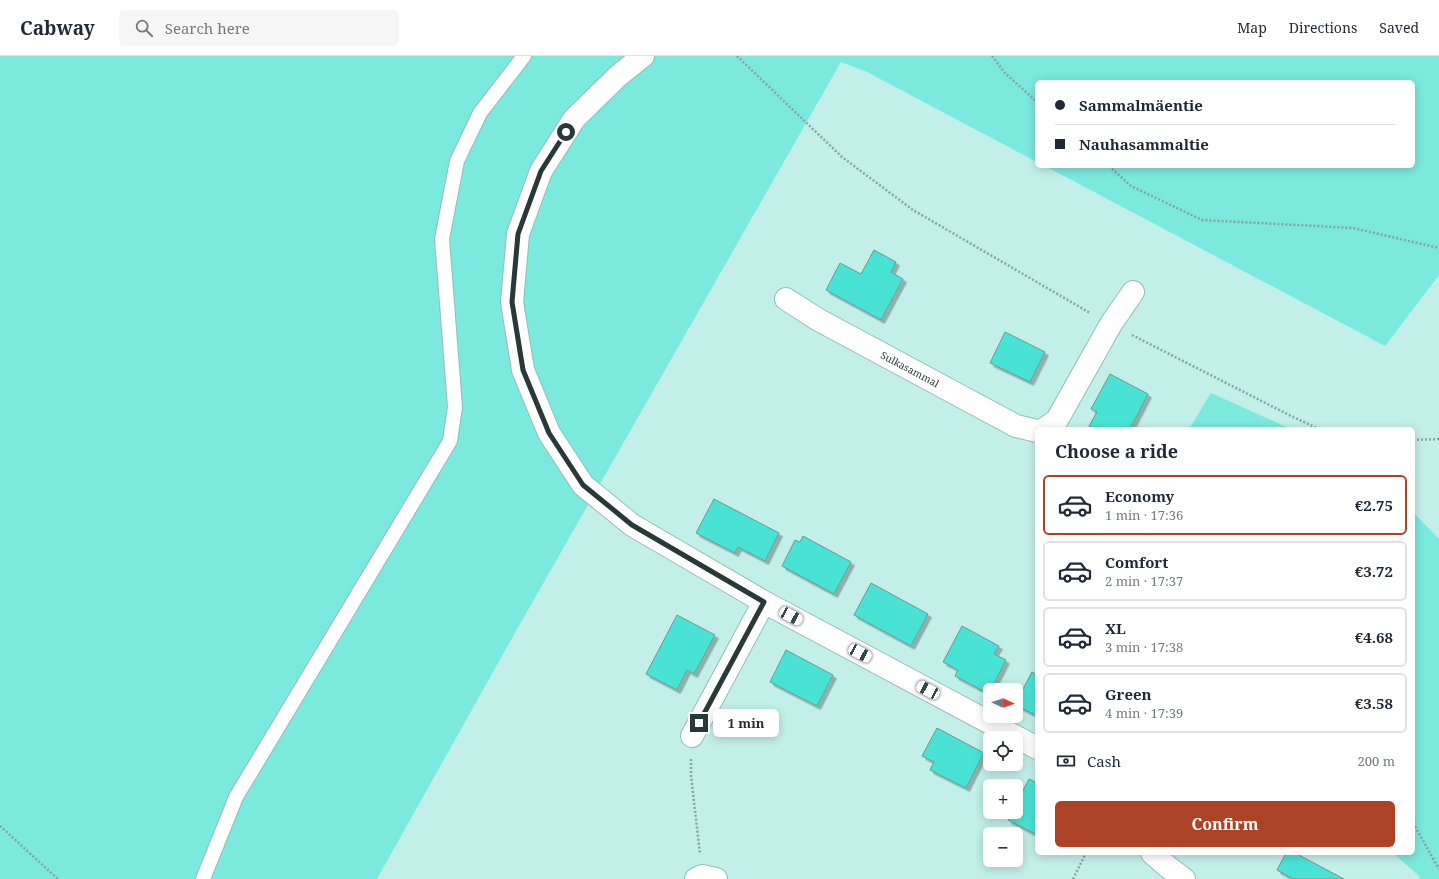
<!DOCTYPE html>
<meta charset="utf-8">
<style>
:root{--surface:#fff;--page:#f6f6f7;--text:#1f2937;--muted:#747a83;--line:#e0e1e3;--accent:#ac4326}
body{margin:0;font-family:"Noto Serif",serif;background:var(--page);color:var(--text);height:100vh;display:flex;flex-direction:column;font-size:15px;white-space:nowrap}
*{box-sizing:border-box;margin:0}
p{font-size:13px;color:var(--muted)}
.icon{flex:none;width:22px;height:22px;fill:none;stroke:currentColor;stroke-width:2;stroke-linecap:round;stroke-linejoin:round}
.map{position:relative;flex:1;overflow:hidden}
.sheet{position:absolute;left:1035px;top:371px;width:380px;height:428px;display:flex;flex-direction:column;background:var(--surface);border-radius:6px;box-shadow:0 2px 10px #0003}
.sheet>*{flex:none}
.guide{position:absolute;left:1035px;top:24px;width:380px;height:88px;border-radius:6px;box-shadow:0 2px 10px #0003;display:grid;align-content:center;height:88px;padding:0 20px;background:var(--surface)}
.needle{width:26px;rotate:93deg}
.controls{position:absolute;left:983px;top:627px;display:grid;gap:8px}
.controls a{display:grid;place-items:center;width:40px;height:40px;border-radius:6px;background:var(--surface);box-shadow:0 2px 10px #0003;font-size:20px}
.end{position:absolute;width:18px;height:18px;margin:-9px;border:5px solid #283937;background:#fff;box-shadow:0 0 0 2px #fff}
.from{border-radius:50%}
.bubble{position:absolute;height:28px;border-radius:6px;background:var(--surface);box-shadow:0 2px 10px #0003;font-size:13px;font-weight:700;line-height:28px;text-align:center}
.car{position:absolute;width:12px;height:24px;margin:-12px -6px;border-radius:5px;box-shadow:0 0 3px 1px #0007;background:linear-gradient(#fff 24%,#345 0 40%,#fff 0 76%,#345 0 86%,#fff 0)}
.guide b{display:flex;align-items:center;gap:14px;height:38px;font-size:15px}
.guide b+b{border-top:1px solid var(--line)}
.guide i{width:10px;height:10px;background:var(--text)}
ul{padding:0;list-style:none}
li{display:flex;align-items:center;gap:12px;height:60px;margin:0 8px 6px;padding:0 12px;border:2px solid var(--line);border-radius:6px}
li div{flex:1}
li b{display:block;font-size:15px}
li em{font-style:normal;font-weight:700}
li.current{border-color:var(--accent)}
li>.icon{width:36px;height:36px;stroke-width:1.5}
h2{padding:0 20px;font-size:18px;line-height:48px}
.pay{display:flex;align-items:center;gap:10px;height:44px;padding:0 20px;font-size:15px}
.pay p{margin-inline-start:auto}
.primary-button{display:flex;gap:8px;margin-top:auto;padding:8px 20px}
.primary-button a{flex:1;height:46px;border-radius:6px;background:var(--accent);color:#fff;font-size:16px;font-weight:700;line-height:46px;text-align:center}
header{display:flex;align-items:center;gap:24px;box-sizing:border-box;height:56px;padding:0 20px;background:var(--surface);border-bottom:1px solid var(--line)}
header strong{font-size:19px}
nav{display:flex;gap:22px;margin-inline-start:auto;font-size:14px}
.search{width:280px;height:36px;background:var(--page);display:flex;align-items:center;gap:10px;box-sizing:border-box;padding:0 14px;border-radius:6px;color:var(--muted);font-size:15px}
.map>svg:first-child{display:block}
</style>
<header>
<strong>Cabway</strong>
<div class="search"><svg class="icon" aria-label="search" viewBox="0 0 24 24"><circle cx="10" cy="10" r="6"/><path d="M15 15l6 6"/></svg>Search here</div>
<nav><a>Map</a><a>Directions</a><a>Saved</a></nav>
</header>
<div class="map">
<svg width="1439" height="823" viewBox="0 0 1439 823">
<defs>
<filter id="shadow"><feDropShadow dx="3.5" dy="3.5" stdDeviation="0" flood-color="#0004"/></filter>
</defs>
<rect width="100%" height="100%" fill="#c3efe9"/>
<!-- green -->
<path fill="#7be9de" d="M 0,0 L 1439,0 L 1439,219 L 1385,290 L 1045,110 L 1413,110 L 1413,26 L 1037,26 L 1037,106 L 867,16 L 841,6 L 516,575 L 377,823 L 0,823 Z
M 1211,337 L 1291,373 L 1189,373 Z
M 1413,456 L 1439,483 L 1439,823 L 1419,823 L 1420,821 L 1393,797 L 1413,797 Z"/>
<!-- building -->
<path fill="#48e3d5" stroke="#6e9792" filter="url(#shadow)" d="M 874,194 L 896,206 L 891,216 L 903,223 L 881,264 L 826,234 L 840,207 L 861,218 Z
M 1005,276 L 1045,296 L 1030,326 L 990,307 Z
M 1110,318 L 1148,338 L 1130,373 L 1095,373 L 1089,370 L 1097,356 L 1091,353 Z
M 714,443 L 779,477 L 765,505 L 738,491 L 735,497 L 696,477 Z
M 803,480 L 851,506 L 834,538 L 782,510 L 795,484 L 800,486 Z
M 871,527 L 928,558 L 911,590 L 854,559 Z
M 677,559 L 715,579 L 694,618 L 687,614 L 677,634 L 646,618 Z
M 962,570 L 999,590 L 994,598 L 1006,604 L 989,638 L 955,620 L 958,614 L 943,606 Z
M 786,594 L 833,619 L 817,650 L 770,626 Z
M 1032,616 L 1037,619 L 1037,660 L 1016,649 L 1016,646 Z
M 937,672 L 984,697 L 966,732 L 930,714 L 934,706 L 922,700 Z
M 1029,723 L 1037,727 L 1037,779 L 1008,764 L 1012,756 L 1016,756 L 1016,748 Z
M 1286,797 L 1295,797 L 1344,823 L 1293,823 L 1277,814 Z"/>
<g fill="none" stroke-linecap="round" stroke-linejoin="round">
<!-- lane casing -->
<g stroke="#93bdb8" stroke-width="16">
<path id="lane" d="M 203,823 L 236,741 L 450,385 L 455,351 L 442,183 L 457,105 L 480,57 L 524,0"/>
</g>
<!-- street casing -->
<g stroke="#93bdb8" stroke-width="24">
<path id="street" d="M 643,0 L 618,20 L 574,63 L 541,115 L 518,178 L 512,246 L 523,314 L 549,377 L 583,429 L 632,469 L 764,546 L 1037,692
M 786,243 L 817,263 L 1016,370 L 1037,375
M 1044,373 L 1057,364 L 1111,268 L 1133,236
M 692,680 L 764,546
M 1152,797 L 1168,811 L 1184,823
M 696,823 L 702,820 L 716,823"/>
</g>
<!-- path -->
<path stroke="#84a5a1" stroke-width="2.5" stroke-dasharray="2 2" stroke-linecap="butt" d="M 737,0 L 842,101 L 913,154 L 1090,257
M 992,0 L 1005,17 L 1037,46
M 1109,110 L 1131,130 L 1202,164 L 1353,172 L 1439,192
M 1132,279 L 1291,360 L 1319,373
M 1413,384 L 1439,383
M 691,703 L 691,720 L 700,798
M 1413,767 L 1439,813
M 0,770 L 58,823
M 1073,823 L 1086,797"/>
<!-- lane -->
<use href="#lane" stroke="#fff" stroke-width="14"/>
<!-- street -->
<use href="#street" stroke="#fff" stroke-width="22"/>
</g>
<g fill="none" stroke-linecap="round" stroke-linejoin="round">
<!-- route -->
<path stroke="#283937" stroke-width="5" d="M 566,76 L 541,115 L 518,178 L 512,246 L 523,314 L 549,377 L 583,429 L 632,469 L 764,546 L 699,667"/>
</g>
<g text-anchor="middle" stroke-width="3.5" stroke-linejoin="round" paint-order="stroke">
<!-- street labels -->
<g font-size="10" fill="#283937" stroke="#fff">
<text transform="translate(910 313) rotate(28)" y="4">Sulkasammal</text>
</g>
</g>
</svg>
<div class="controls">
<a><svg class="needle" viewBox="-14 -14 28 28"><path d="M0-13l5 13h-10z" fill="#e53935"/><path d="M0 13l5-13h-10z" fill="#747a83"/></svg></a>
<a><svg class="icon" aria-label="locate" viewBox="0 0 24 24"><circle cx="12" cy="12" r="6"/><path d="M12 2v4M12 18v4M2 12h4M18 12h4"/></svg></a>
<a>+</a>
<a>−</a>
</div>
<i class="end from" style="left:566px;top:76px"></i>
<i class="end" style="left:699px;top:667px"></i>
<div class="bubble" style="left:713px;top:653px;width:66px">1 min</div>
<i class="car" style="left:791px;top:560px;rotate:118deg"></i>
<i class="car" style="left:860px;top:597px;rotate:118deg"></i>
<i class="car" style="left:928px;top:634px;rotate:298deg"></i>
<div class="guide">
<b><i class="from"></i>Sammalmäentie</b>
<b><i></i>Nauhasammaltie</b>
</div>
<section class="sheet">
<h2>Choose a ride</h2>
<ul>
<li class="current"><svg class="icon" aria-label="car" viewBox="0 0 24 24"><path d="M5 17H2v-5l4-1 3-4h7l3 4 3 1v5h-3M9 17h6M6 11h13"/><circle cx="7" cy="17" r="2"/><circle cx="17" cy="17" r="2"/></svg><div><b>Economy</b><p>1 min · 17:36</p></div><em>€2.75</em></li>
<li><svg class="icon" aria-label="car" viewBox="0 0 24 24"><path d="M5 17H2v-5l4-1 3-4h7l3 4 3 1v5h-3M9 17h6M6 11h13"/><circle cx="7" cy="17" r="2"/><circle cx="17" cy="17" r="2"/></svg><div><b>Comfort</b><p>2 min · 17:37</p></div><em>€3.72</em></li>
<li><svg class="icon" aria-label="car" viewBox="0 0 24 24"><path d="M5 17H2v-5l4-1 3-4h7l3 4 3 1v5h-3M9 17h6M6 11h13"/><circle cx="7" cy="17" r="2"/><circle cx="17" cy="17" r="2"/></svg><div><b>XL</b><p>3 min · 17:38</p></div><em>€4.68</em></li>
<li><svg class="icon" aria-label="car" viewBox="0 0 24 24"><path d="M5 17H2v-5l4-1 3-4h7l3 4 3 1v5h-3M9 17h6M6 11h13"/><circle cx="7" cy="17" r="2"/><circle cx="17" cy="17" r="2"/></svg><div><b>Green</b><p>4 min · 17:39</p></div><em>€3.58</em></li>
</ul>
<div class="pay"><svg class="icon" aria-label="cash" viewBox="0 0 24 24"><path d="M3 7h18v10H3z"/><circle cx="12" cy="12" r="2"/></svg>Cash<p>200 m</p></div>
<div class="primary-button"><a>Confirm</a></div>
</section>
</div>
